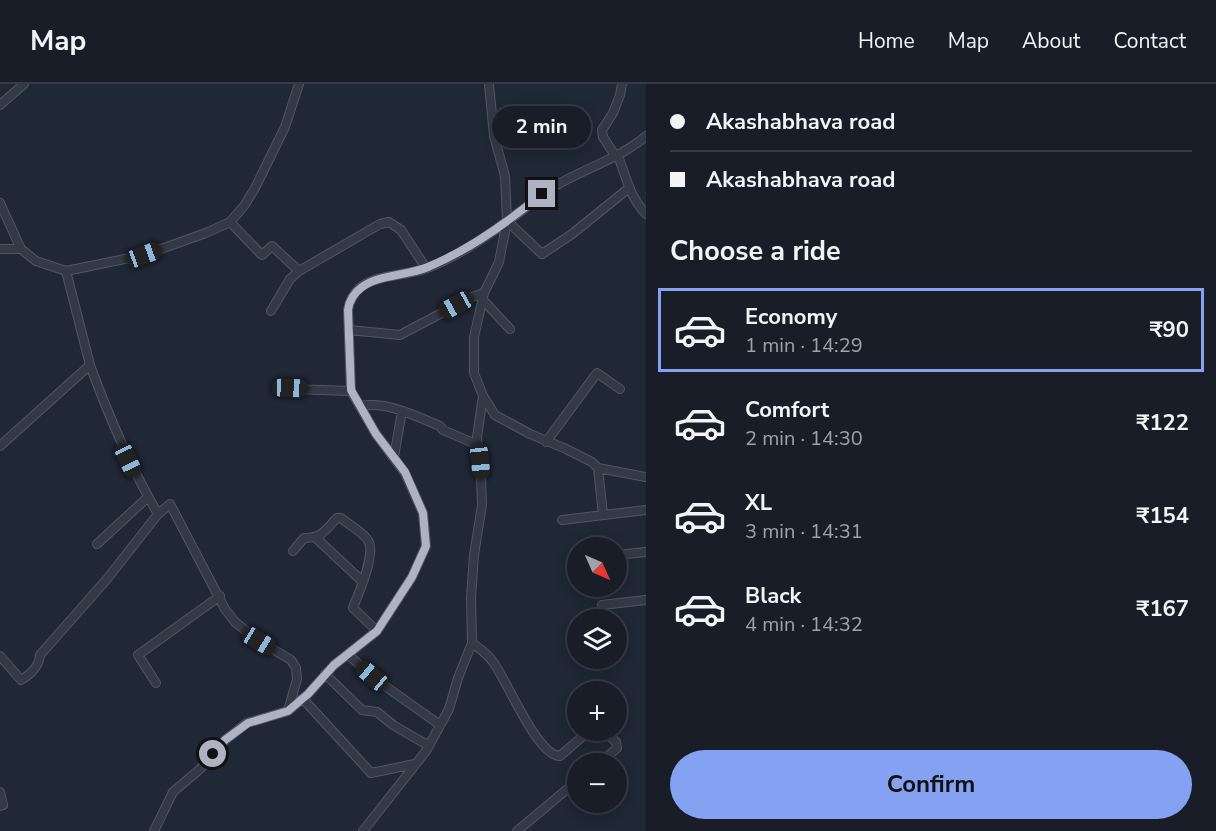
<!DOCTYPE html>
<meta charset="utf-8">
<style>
:root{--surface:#181d28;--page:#212630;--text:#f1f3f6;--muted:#9fa2a8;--line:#363b45;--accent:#84a2f1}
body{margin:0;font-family:"Nunito Sans",sans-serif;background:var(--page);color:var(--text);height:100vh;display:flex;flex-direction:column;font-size:22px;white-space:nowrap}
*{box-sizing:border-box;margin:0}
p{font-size:20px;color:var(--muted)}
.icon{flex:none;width:33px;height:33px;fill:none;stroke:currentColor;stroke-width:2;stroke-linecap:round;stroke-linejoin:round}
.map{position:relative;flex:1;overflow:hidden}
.side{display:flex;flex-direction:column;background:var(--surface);width:570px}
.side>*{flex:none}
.top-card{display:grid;align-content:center;height:132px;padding:0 24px;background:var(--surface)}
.needle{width:39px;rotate:135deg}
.tools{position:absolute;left:567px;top:453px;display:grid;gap:12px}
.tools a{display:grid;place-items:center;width:60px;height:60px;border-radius:50%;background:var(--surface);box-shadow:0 3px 15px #0003,0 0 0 2px var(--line);font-size:30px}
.end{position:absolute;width:27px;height:27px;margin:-14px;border:8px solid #aeb3c3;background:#111;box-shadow:0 0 0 3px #111}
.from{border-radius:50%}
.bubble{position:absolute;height:42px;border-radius:21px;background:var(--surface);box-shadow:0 3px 15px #0003,0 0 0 2px var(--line);font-size:20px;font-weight:700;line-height:42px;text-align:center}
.car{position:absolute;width:18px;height:36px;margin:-18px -9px;border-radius:8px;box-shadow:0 0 4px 2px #0007;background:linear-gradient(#222 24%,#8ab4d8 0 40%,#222 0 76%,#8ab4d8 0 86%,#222 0)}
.top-card b{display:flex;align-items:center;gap:21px;height:57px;font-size:22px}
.top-card b+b{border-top:2px solid var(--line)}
.top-card i{width:15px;height:15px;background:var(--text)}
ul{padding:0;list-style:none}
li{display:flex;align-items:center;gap:18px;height:84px;margin:0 12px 9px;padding:0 12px;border:3px solid transparent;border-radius:0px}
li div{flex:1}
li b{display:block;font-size:22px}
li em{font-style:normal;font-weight:700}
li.active{border-color:var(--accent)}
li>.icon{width:54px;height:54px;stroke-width:1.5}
h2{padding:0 24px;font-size:27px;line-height:72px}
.cta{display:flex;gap:12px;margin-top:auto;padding:12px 24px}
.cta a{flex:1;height:69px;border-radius:36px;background:var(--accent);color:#111;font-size:24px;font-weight:700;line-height:69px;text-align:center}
header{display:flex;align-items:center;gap:36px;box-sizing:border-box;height:84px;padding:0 30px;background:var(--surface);border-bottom:2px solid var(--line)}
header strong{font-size:28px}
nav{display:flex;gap:33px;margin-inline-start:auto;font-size:21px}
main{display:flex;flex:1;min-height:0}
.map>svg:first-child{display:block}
</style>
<header>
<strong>Map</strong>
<nav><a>Home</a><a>Map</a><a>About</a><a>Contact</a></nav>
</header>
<main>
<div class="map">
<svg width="646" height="747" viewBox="0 0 646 747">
<rect width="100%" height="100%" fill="#202735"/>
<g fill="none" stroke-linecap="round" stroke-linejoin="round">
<!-- minor casing -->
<g stroke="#515664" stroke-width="10">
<path id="minor" d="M 489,0 L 494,52 L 505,92 L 507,137 L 499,178 L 484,209 L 474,253 L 474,289 L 483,312 L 495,331 L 530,350 L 564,364 L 592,378 L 598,384 L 646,393
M 0,21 L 24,0
M 618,72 C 626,92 630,114 646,130
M 616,73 L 603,53 L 602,46 L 613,29 L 620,11 L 622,0
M 0,119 L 21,165 L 36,177 L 66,187 L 144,171 L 206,149 L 230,138 L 244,122 L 255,104 L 285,43 L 299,0
M 507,137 L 542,170 L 572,150 L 629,104
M 230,138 L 262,171 L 272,162 L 299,187
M 0,165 L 21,165
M 483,216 L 510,245
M 271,227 L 290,195 L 299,187 L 380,140 L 389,138 L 401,146 L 426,184
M 349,246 L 400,251 L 472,213 L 484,209
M 90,281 C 109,333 130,382 158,430 L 170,420 L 225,525 L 235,538 L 259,557 L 291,576 L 296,584 L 297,595 L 288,627
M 290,305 L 351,307
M 360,322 C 388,317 415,332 440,342 L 443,346 L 478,361
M 546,358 L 597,289 L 620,305
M 0,362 L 90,281 L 66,187
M 394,373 L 402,327
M 598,384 L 603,431
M 562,436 L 646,426
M 316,454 L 363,498
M 97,460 L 148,413
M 293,467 L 304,454 C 323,454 325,446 337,434 L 341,434 C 349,441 361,447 367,455 C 378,468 358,510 353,524 L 377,547
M 616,471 L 646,468
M 602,521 L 646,516
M 472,559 C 480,565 488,570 493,578 C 507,596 537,672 560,672 L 590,646
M 348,571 L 385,602 L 440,641
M 0,572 L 21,596 C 31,590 39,583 40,571 L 107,495 L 158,430
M 325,590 L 362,626 L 377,628 L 393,641 L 429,662
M 156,599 L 138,571 L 220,512
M 303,615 L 371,689 L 415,680
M 599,680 L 617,664 L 616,658 L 603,646
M 0,708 L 3,721 L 0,722
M 154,747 L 173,708 L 200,685 L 225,656 L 247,639 L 288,627 L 308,610 L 334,581 L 377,547 L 412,493 L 426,462 L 423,429 L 405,389 L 376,350 L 351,307 L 348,226 C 349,217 354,209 361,203 C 379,190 406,192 427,184 C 459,172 490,150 517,130 C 526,124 534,116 542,110 C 575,87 615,78 646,52
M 363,747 L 426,667 L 449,625 L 458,594 L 472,559 L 471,514 L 474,471 L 482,421 L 481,393 L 477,353 L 483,312
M 517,747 L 578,696"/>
</g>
<!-- minor -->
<use href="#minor" stroke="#343946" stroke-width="8"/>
</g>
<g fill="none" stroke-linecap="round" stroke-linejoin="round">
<!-- route -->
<path stroke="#aeb3c3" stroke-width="8" d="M 213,670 L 225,656 L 248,639 L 288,627 L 308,610 L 334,581 L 377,547 L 412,493 L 426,462 L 423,429 L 405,388 L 376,350 L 351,306 L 348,226 C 349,217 354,209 362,203 C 380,190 407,192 428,183 C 469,166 508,138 542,110"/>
</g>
</svg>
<div class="tools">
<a><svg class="needle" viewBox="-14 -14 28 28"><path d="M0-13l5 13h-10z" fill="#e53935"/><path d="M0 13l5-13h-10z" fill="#9fa2a8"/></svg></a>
<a><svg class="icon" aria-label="layers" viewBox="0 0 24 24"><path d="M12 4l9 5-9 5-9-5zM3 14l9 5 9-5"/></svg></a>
<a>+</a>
<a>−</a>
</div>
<i class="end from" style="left:213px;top:670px"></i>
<i class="end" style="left:542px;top:110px"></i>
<div class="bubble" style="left:492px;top:22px;width:99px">2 min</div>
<i class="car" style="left:144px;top:171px;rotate:70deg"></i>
<i class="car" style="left:456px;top:221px;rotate:241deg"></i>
<i class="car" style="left:290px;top:304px;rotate:92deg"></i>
<i class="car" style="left:128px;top:376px;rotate:155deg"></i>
<i class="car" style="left:480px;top:377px;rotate:174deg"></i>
<i class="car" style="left:259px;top:557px;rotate:121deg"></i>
<i class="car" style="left:372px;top:592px;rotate:310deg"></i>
</div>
<section class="side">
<div class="top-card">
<b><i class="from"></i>Akashabhava road</b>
<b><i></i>Akashabhava road</b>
</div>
<h2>Choose a ride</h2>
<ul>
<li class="active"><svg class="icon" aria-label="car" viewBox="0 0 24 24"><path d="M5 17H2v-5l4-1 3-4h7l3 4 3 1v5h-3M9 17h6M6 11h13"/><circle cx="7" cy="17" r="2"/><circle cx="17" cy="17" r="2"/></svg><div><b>Economy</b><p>1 min · 14:29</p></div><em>₹90</em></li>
<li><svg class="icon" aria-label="car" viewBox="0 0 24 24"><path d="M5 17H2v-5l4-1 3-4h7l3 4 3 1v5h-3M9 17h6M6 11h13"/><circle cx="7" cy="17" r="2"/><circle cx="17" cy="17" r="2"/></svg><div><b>Comfort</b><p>2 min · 14:30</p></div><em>₹122</em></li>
<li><svg class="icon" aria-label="car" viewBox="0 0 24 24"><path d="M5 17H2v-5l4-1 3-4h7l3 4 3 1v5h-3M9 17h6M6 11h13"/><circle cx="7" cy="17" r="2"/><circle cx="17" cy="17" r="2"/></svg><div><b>XL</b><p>3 min · 14:31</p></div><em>₹154</em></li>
<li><svg class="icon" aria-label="car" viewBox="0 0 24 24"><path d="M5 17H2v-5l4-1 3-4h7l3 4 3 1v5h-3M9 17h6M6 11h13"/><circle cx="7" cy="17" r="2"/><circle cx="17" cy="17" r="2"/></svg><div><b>Black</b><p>4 min · 14:32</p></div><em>₹167</em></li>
</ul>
<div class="cta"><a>Confirm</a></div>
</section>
</main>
